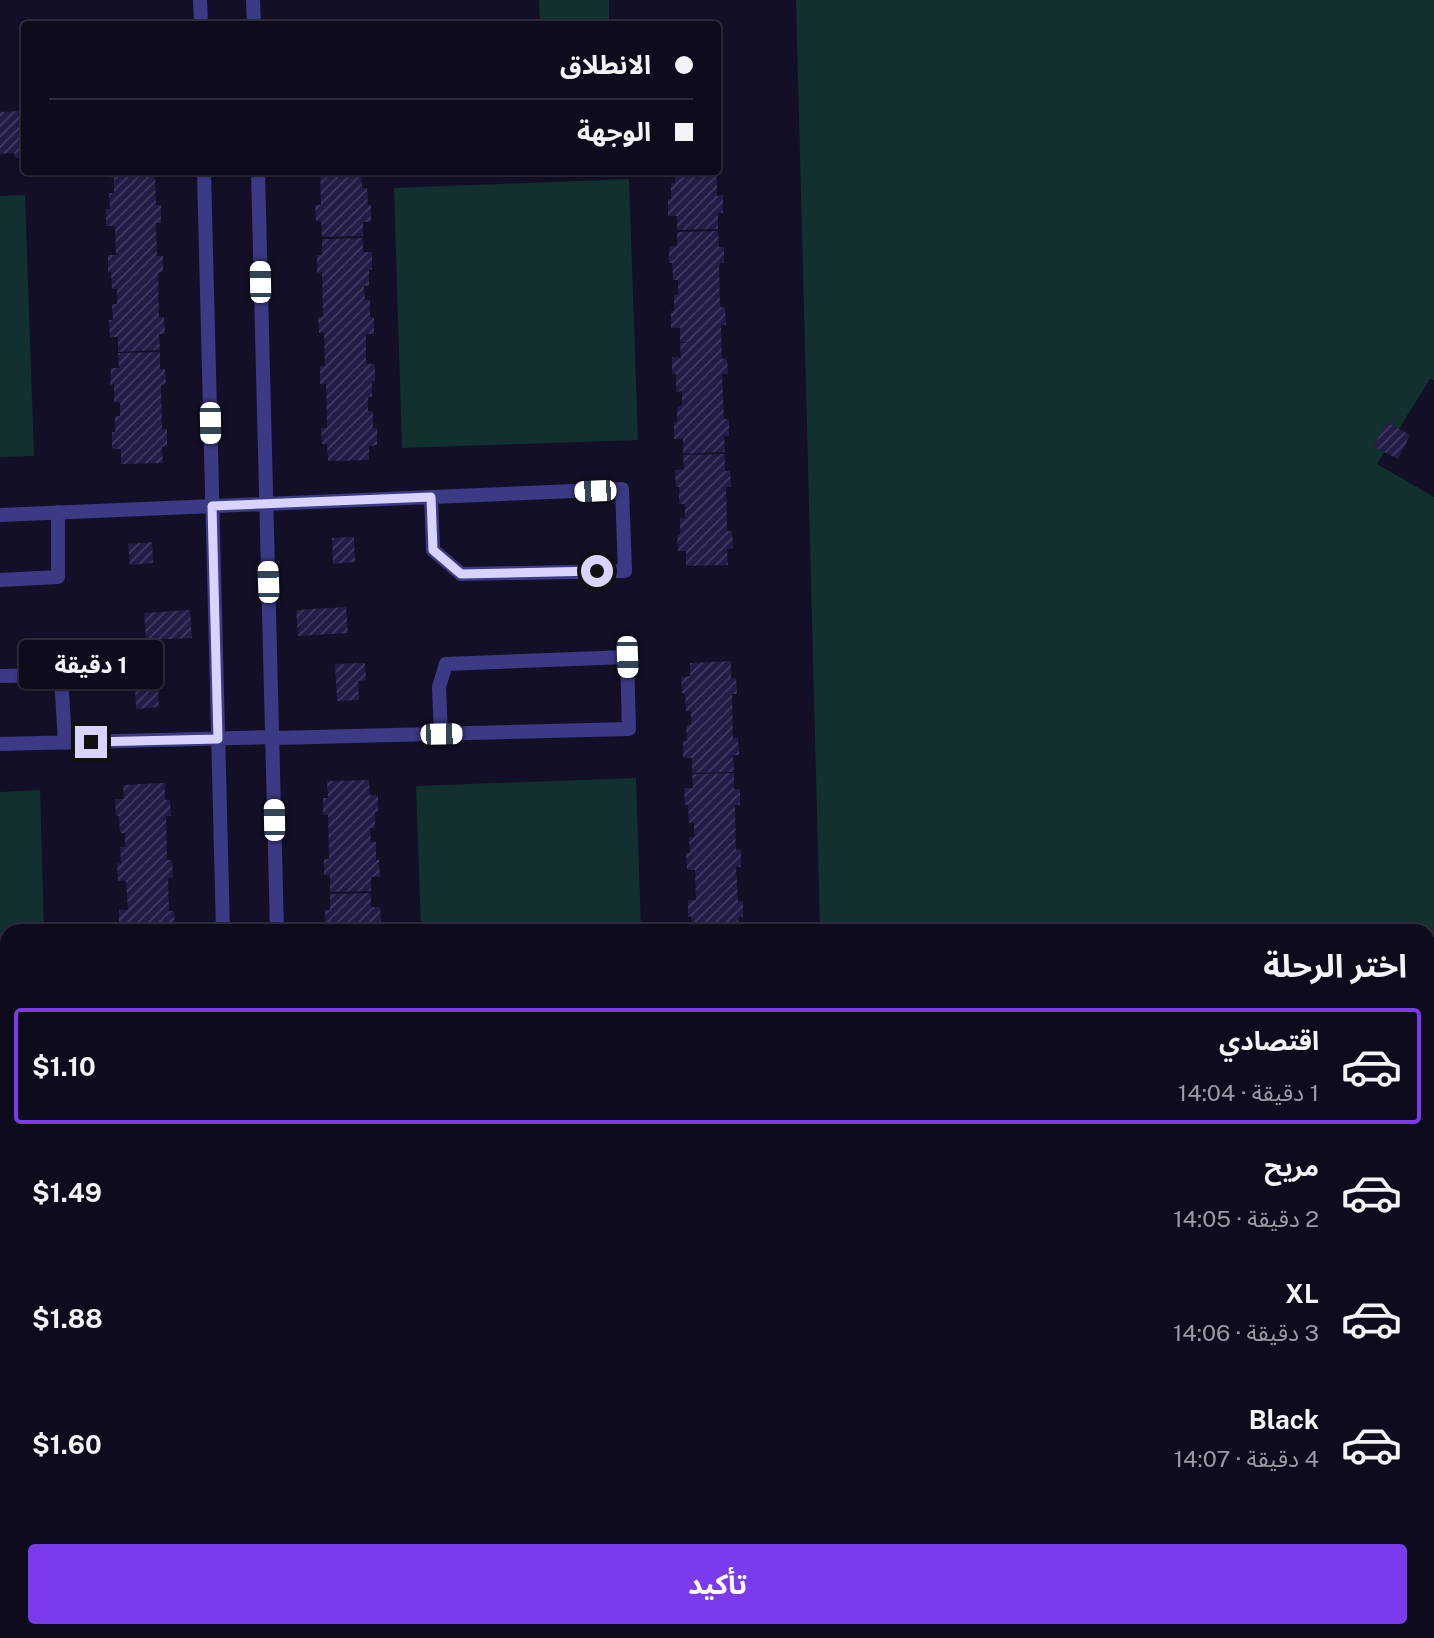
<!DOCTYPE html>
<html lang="ar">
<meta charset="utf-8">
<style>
:root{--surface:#0e0b1c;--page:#171425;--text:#f1f3f6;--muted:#9b9ba3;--line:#2e2b3b;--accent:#7c3aed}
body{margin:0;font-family:"Public Sans","Noto Sans Arabic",sans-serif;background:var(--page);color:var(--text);direction:rtl;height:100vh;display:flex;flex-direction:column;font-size:26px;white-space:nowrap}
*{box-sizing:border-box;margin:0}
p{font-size:23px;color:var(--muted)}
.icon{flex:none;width:38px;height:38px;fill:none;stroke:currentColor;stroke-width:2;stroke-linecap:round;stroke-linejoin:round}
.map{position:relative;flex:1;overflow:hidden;direction:ltr}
.panel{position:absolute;left:0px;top:924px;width:1435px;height:714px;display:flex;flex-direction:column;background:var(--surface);border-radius:21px 21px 0 0;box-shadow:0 2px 5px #0004,0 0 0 2px var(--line);direction:rtl}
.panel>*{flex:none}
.guide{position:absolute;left:21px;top:21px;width:700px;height:154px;border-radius:7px;box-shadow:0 2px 5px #0004,0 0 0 2px var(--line);direction:rtl;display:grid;align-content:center;height:154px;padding:0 28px;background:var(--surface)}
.end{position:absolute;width:32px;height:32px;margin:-16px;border:9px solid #d9d4ff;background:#111;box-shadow:0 0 0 4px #111}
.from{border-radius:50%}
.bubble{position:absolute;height:49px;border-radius:7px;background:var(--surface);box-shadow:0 2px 5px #0004,0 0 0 2px var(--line);font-size:23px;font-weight:700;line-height:49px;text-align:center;direction:rtl}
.car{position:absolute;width:21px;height:42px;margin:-21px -10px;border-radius:9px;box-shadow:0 0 5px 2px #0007;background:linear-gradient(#fff 24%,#345 0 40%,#fff 0 76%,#345 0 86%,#fff 0)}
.guide b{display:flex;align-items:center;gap:24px;height:66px;font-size:26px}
.guide b+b{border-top:2px solid var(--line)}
.guide i{width:18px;height:18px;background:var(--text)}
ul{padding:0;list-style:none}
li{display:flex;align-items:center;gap:21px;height:116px;margin:0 14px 10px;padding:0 14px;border:4px solid transparent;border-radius:7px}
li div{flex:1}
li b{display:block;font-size:26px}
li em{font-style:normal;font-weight:700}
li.active{border-color:var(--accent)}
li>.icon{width:63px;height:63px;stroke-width:1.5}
h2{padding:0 28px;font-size:32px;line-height:84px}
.action{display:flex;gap:14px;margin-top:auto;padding:14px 28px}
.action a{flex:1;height:80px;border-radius:7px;background:var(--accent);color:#fff;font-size:28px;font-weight:700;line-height:80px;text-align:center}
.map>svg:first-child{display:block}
</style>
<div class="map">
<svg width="1434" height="1638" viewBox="0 0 1434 1638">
<defs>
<pattern id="building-hatch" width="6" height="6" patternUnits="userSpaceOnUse" patternTransform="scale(1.75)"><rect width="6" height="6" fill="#241b47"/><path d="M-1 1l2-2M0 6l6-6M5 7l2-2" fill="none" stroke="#433b63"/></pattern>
</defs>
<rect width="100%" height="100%" fill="#130f26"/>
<!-- grass -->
<path fill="#12302f" d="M 539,0 L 609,0 L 609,24 L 540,24 Z
M 796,0 L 1434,0 L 1434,380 L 1430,379 L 1377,464 L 1434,497 L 1434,1333 L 1428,1332 L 1428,931 L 820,931 Z
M 629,179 L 638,440 L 402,448 L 394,188 Z
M 25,195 L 34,456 L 0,457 L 0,196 Z
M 636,778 L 641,931 L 421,931 L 416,786 Z
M 40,790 L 44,931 L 7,931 L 7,1051 L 0,1051 L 0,792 Z"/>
<!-- building -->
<path fill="url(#building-hatch)" d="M 24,111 L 24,158 L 15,158 L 14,153 L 0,154 L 0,112 Z
M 718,136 L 721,136 L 721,151 L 718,152 Z
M 108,172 L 155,172 L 156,205 L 161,205 L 161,223 L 156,223 L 157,256 L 163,256 L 163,272 L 158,273 L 159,317 L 164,317 L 165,334 L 159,334 L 160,350 L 118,352 L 118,337 L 110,337 L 109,320 L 113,320 L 112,304 L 117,304 L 117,289 L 112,289 L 111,272 L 108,272 L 108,255 L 116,255 L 115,226 L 106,226 L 106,209 L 110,209 L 109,193 L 114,193 L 114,178 L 109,178 Z
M 320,172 L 361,172 L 362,188 L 367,188 L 368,205 L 371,205 L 371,222 L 363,222 L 363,236 L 322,237 L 321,221 L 316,221 L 315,205 L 321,205 Z
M 675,172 L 717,172 L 717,196 L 723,195 L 723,213 L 718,213 L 718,229 L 677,230 L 677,216 L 668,216 L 668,199 L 671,199 L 671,183 L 675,183 Z
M 718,231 L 719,247 L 724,247 L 724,263 L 719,263 L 720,307 L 725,307 L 726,325 L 721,325 L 722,359 L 727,358 L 728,374 L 722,374 L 724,419 L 729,419 L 729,436 L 724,436 L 725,452 L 683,454 L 683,439 L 674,439 L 674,422 L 677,422 L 677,406 L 682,406 L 682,391 L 676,392 L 676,374 L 672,374 L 672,357 L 681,358 L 680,343 L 692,342 L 680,342 L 680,328 L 671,328 L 671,311 L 674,311 L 674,295 L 678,294 L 678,280 L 673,280 L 672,263 L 669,263 L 669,246 L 677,246 L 677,232 Z
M 363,238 L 363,252 L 372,252 L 372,269 L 369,270 L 369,286 L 364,286 L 365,300 L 370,300 L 370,317 L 374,317 L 374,334 L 366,334 L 366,364 L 375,364 L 375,381 L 372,381 L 372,397 L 368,397 L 368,411 L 373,411 L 373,428 L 377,428 L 377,445 L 369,446 L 369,460 L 328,461 L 327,444 L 322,444 L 321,428 L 327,428 L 326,384 L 320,384 L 320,366 L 325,366 L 324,333 L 319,333 L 318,317 L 323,317 L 322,272 L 317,273 L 317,255 L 322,255 L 322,239 Z
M 160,352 L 160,369 L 165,369 L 166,384 L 161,385 L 162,429 L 167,429 L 167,446 L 162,447 L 163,463 L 121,464 L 121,449 L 112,449 L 112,432 L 115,432 L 115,416 L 120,416 L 120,402 L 114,402 L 114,384 L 110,385 L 111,368 L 119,368 L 118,353 Z
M 1386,422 L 1410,435 L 1398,459 L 1374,447 Z
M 725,454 L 725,471 L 730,471 L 731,487 L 726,487 L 727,531 L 732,531 L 733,548 L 727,549 L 728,565 L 686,566 L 686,551 L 678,551 L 677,534 L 680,534 L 680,518 L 685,518 L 685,504 L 679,504 L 679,487 L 676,487 L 675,470 L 684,469 L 683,455 Z
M 354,537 L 355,562 L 333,564 L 332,538 Z
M 152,542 L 153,563 L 130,565 L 128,544 Z
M 346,607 L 348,633 L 298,636 L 296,610 Z
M 190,610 L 192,638 L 146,640 L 144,613 Z
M 156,646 L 157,669 L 131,670 L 129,647 Z
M 731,661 L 731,678 L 736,678 L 737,694 L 732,694 L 733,738 L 738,738 L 739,755 L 733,755 L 734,772 L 692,773 L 692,758 L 683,758 L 683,741 L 687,741 L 686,725 L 691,725 L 691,711 L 686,711 L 685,694 L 682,693 L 681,677 L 690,676 L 690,663 Z
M 365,663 L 366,680 L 358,681 L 359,700 L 337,701 L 335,664 Z
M 158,685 L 159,707 L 136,709 L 135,686 Z
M 734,773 L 734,789 L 740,789 L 740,805 L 735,805 L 736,850 L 741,849 L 741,867 L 736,867 L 738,901 L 743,901 L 743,917 L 738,917 L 739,931 L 692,931 L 691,916 L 688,917 L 688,900 L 696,900 L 695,870 L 687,870 L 686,853 L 690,853 L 689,837 L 694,837 L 694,822 L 689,823 L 688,805 L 685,805 L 684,788 L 693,788 L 692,774 Z
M 369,780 L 370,795 L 378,795 L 378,812 L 375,812 L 375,828 L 370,828 L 371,842 L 376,842 L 376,860 L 379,860 L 380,877 L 371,877 L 371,891 L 330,892 L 330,875 L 324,875 L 324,859 L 329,859 L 328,815 L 323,815 L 323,798 L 328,798 L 327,781 Z
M 165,783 L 165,800 L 170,800 L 171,816 L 166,816 L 167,860 L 172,860 L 173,877 L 168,878 L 169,911 L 174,911 L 175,927 L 169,927 L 169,931 L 123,931 L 123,927 L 119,927 L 119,910 L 128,910 L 126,881 L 118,881 L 117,863 L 121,864 L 120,847 L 125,847 L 125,833 L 120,833 L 119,816 L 116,816 L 115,799 L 124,799 L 123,785 Z
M 371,893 L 371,907 L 380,907 L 381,924 L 377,925 L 377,931 L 330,931 L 330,927 L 325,928 L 325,910 L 330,910 L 330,894 Z
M 1,1102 L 7,1102 L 7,1157 L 0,1157 Z
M 1428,1434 L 1434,1435 L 1432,1452 L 1428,1452 Z
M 1428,1462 L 1434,1462 L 1434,1533 L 1430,1575 L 1428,1574 Z
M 978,1631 L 1029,1631 L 1025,1638 L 993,1638 Z
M 1133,1631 L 1160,1631 L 1160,1638 L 1133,1638 Z
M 1222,1631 L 1258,1631 L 1258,1638 L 1222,1638 Z
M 1295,1631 L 1316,1631 L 1316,1638 L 1295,1638 Z
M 1401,1631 L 1424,1631 L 1424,1635 L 1401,1633 Z"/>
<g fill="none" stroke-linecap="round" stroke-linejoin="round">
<!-- lane -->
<path stroke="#3d3a85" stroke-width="14" d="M 200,0 L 201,24
M 253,0 L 254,24
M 204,172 L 223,931
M 258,172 L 277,931
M 0,515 L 622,489 L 625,571 L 461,574 L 433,550 L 431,497
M 0,580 L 58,577 L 58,512
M 0,676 L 57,675 L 62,692 L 65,743
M 0,744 L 272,737 L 275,738 L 629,729 L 627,657 L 446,664 L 439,687 L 441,734
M 633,1631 L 640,1638
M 701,1631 L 708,1638"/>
</g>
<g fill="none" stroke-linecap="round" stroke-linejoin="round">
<!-- route -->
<path stroke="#d9d4ff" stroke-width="9" d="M 91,742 L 218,739 L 212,506 L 431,497 L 433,550 L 461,574 L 597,571"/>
</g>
</svg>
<i class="end from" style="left:597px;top:571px"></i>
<i class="end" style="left:91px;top:742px"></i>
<div class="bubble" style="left:19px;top:640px;width:144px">1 دقيقة</div>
<i class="car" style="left:260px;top:282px;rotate:359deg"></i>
<i class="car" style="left:210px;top:423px;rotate:179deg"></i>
<i class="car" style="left:595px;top:491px;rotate:268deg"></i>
<i class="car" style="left:268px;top:582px;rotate:358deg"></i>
<i class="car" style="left:627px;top:657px;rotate:178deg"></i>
<i class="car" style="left:441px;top:734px;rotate:89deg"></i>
<i class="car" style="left:274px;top:820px;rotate:359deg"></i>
<div class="guide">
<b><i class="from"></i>الانطلاق</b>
<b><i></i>الوجهة</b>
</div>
<section class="panel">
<h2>اختر الرحلة</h2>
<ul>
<li class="active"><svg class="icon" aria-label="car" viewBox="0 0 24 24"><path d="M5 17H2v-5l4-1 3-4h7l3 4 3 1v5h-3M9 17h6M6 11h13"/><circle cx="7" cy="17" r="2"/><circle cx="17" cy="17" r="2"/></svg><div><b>اقتصادي</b><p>1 دقيقة · 14:04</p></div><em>$1.10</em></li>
<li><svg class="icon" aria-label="car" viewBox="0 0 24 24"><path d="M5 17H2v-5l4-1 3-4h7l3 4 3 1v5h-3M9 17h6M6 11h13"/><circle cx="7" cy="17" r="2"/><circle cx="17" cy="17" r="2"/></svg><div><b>مريح</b><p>2 دقيقة · 14:05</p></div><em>$1.49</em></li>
<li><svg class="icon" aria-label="car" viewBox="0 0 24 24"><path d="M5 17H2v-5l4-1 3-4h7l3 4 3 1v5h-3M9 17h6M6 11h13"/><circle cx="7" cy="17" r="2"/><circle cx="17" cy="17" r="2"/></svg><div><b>XL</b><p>3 دقيقة · 14:06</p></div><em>$1.88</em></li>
<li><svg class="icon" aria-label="car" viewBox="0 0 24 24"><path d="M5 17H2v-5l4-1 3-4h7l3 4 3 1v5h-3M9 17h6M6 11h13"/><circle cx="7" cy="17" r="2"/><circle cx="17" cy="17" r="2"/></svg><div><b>Black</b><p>4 دقيقة · 14:07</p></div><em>$1.60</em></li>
</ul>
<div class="action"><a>تأكيد</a></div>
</section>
</div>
